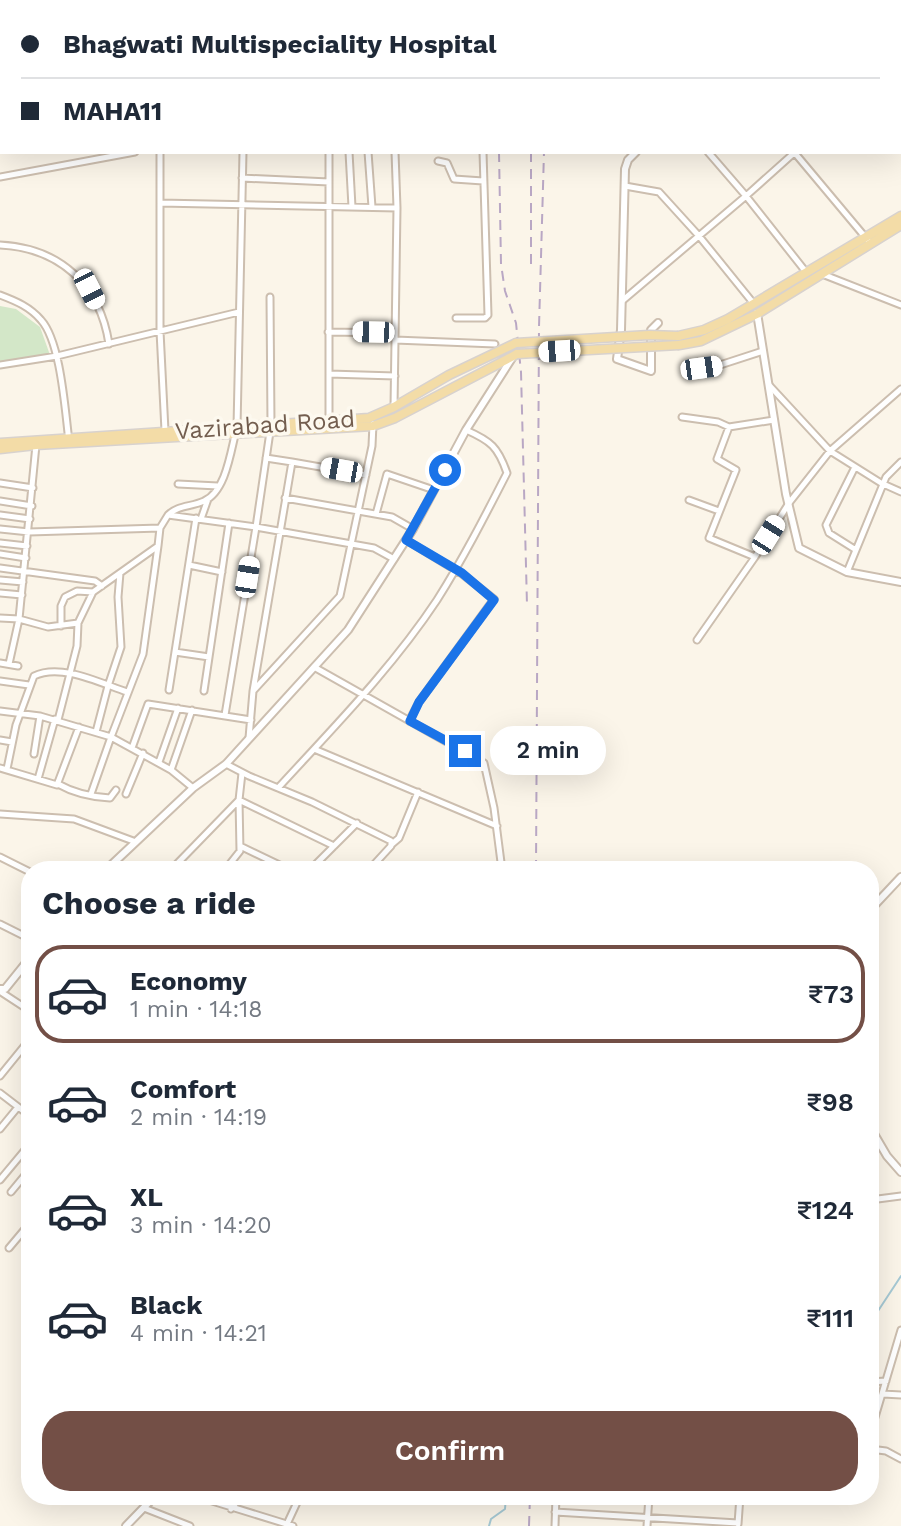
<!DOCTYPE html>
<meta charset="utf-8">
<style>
:root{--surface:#fff;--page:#f6f6f7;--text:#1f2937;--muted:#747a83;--line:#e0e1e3;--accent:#734f46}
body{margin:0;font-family:"Work Sans",sans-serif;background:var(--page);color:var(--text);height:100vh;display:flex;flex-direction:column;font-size:26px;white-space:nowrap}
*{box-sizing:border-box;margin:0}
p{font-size:23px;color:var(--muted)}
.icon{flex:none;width:38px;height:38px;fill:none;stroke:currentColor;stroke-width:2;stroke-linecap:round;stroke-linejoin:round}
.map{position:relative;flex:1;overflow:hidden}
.details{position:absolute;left:21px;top:861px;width:858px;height:644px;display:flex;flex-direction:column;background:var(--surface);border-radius:28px;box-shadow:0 7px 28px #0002}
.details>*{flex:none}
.hud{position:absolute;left:0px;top:0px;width:901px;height:154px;box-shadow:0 7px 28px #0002;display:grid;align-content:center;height:154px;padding:0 21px;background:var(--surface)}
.end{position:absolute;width:32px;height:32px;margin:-16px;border:9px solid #1a73e8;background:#fff;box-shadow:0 0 0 4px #fff}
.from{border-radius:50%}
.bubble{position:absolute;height:49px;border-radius:24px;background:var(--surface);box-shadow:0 7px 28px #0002;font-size:23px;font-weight:600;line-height:49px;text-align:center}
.car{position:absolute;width:21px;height:42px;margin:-21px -10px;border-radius:9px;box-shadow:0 0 5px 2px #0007;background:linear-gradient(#fff 24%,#345 0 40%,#fff 0 76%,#345 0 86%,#fff 0)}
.hud b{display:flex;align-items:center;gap:24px;height:66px;font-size:26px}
.hud b+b{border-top:2px solid var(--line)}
.hud i{width:18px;height:18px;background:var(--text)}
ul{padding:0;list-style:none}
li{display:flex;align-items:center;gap:21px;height:98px;margin:0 14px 10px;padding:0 7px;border:4px solid transparent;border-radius:28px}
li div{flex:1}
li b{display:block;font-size:26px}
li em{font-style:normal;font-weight:600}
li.active{border-color:var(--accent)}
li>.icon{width:63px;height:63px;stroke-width:1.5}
h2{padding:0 21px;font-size:32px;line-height:84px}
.primary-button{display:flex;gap:14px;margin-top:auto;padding:14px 21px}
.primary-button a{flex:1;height:80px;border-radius:28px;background:var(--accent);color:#fff;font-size:28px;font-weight:600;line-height:80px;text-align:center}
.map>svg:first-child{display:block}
</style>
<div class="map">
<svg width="901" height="1526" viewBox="0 0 901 1526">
<rect width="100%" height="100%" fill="#fbf5e9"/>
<!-- green -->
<path fill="#d3e7c8" d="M 0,0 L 240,0 L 240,2 L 2,2 L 0,84 Z
M 0,306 L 16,309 L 40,327 L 50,355 L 0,362 Z"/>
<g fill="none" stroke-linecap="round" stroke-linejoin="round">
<!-- stream -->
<path stroke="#a6c9d4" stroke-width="2" d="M 870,1315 L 876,1314 L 901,1276
M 489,1526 L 491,1519 L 505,1509 L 506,1496"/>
<!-- minor casing -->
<g stroke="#ccbeaf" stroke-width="9">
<path id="minor" d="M 766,0 L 766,2
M 797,0 L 797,2
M 314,2 L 315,0
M 437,2 L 437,0
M 609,2 L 609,0
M 624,2 L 624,0
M 900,74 L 901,74
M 160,152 L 160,331 L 165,431
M 349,152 L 352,207
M 368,152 L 372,207
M 794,152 L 871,244
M 794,153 L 746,196 L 806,272
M 438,161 L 447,163 L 454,179 L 483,181
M 0,177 L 135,152
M 242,178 L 329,182
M 625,186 L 659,192 L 699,236 L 754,304
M 160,203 L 397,208
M 0,245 C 60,248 100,285 109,344
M 822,274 L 901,305
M 0,295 C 16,301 30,307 41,320 C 61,342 65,411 69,441
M 622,301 L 746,196 L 708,152
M 456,318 L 485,318 L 488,315 L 483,152
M 328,332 L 395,333
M 395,340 L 495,344
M 0,365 L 57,356 L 239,312
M 685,370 L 720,365 L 763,351
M 329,374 L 395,376
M 769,385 L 830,451 L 881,483 L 901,492
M 394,407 L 397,208 L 395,152
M 682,417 L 718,422 L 729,427 L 774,420
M 329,422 L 329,152
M 729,427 L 717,459 L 736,470 L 709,538 L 755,557
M 292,462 L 366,475
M 855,467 L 826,525 L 829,533 L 856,550
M 0,483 L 33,488
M 178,484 L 218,486
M 285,498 L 392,517 L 413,529
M 689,500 L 719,511
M 0,501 L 32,506
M 376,514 L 387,474 L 434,490
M 0,515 L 30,519
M 168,515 C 178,505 191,507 204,501 C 227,491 231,448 237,427 L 243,152
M 201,519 L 208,499
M 0,529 L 29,532 L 160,528
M 406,540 L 462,574 L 494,599 L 419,702 L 409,721
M 0,543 L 27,546
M 158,546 L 143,654 L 111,737 L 171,770 L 193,788
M 0,554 L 26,558
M 189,565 L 222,572
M 0,568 L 95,581 L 102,586
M 847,572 L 886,477 L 901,462
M 0,580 L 23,582
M 0,593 L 22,595
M 0,618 L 19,619 L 48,627 L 78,623 L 93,592 L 158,546 L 160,528 L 168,515 L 256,527 L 271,425 L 270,297
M 19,619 L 36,445
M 61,626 L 61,606 L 65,597 L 77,591 L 93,592
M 697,640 L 755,557 L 789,503 L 830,451 L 901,389
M 175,652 L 209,657
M 0,663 L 18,666
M 9,664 L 19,619
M 314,667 L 484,763 L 494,808 L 502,870
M 0,681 L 29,685
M 169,690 L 196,518
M 204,691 L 229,523
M 253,691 L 292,462 L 266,458
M 0,711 L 40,716 L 111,737 L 91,794
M 225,715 L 256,527 L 374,548 L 394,559
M 58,720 L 77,646 L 78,623
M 96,732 L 108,686 L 121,647 L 118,597 L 120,573
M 249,738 L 253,691 L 340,596 L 372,446 L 373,424
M 0,740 L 12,742
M 132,748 L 148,704 L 251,720
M 314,749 L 497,826
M 34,754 L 40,716
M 159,762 L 178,708
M 226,764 L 249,776 L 312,802 L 391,841 L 391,846 L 369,870
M 0,768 L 57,785 L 79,727
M 7,769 L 16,725 L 34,676 C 61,663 100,683 127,692
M 171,770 L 192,710
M 38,779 L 55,719
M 58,784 C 72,792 92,797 110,798 L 116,790
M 278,788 C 333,728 392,668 437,600 C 463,559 485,516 507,473 C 498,447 491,441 466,430
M 126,794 L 143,753
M 0,814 L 74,819 L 136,842
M 392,844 L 399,838 L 418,792
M 240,846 L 290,870
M 0,857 L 30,872
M 171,870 L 239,800 L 242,773
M 225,870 L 240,851 L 239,800 L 334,846
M 310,870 L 357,823
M 0,924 L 30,939
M 1,992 L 30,1011
M 0,1076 L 30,1039
M 0,1093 L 30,1116
M 0,1129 L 18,1107
M 0,1180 L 30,1144
M 11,1192 L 30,1169
M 870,1200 L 901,1196
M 29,1202 L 30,1201
M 9,1248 L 30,1223
M 870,1382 L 886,1381
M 883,1394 L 901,1395
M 870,1434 L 901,1330
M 870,1449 L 886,1451 L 901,1459
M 196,1496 L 293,1526
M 753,1496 L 775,1498
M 144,1508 L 190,1526
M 231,1509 L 242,1496
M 555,1512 L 738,1523
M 287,1524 L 300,1496
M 738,1524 L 740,1496
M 555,1526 L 556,1496
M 647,1526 L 649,1496"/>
</g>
<!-- tertiary casing -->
<g stroke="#ccbeaf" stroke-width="10">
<path id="tertiary" d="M 384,0 L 384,2
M 0,95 L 2,94
M 636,152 L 628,160 L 625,169 L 621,330 L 617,359 L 651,371 L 651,330 L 658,323
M 757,313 L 786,494 L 799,548 L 847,572 L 901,582
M 106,870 L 193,788 L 226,764 L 348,630 L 413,529 L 466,430 L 512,358
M 870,910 L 901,877
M 0,989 L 5,989 L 30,958
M 870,1127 L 887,1156 L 901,1172
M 126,1526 L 155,1496"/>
</g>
<!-- secondary casing -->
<g stroke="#cebead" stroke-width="10">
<path id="secondary" d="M 656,0 L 656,2
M 873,2 L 883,0"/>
</g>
<!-- primary casing -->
<g stroke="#d8d2ce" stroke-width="11">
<path id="primary" d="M 678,336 L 704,330 L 728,319 L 901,216
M 679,345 L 701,341 L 757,314 L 901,225
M 0,443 L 369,418 L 394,407 L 449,375 L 516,343
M 0,449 L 36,445 L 373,426 L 395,418 L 517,354"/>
</g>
<!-- minor -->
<use href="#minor" stroke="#fff" stroke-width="5"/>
<!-- tertiary -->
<use href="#tertiary" stroke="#fff" stroke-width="6"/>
<!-- secondary -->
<use href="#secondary" stroke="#fff" stroke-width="7"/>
<!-- primary -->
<use href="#primary" stroke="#f3dca7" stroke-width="8"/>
<!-- rail -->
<path stroke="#b9a7c4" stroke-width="2" stroke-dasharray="10 7" stroke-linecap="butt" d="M 500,2 L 500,0
M 532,2 L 532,0
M 546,2 L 546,0
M 499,152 L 501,264 L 505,291 L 516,323 L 521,372 L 527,605
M 531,152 L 531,264
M 536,870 L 539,327 L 544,152
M 529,1526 L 530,1496"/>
<!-- primary-bridge casing -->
<g stroke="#d8d2ce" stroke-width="11" stroke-linecap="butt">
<path id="primary-bridge" d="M 516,343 L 649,335 L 678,336
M 517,354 L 679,345"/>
</g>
<!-- primary-bridge -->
<use href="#primary-bridge" stroke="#f3dca7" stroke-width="8"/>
</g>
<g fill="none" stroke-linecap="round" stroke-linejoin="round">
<!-- route -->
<path stroke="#1a73e8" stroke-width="9" d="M 445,470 L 406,540 L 462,573 L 494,600 L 419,702 L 410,721 L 465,751"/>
</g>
<g text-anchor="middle" stroke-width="7" stroke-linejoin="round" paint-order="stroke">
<!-- street labels -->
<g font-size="24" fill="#735e4f" stroke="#fdf9ef">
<text transform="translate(265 425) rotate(-4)" y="8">Vazirabad Road</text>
</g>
</g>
</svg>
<i class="end from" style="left:445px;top:470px"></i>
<i class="end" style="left:465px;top:751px"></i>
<div class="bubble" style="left:490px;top:726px;width:116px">2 min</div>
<i class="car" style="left:89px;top:289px;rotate:153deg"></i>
<i class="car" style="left:373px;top:332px;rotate:271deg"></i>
<i class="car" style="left:559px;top:351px;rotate:266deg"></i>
<i class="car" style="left:701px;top:368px;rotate:82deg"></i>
<i class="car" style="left:341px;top:470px;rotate:280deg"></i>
<i class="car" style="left:768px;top:535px;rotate:32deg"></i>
<i class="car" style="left:247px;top:577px;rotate:9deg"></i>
<div class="hud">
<b><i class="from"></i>Bhagwati Multispeciality Hospital</b>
<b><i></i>MAHA11</b>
</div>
<section class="details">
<h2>Choose a ride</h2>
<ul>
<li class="active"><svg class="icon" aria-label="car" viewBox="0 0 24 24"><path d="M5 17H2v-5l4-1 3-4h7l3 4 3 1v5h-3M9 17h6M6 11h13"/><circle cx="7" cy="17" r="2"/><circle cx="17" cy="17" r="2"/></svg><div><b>Economy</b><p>1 min · 14:18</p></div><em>₹73</em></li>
<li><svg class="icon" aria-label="car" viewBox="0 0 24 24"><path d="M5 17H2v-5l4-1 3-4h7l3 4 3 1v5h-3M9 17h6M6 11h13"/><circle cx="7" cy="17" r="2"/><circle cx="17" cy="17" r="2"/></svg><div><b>Comfort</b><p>2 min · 14:19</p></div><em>₹98</em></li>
<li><svg class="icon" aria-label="car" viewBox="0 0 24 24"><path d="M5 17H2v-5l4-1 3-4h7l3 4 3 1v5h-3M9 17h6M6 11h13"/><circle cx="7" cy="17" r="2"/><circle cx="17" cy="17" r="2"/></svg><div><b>XL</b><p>3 min · 14:20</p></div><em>₹124</em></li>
<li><svg class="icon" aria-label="car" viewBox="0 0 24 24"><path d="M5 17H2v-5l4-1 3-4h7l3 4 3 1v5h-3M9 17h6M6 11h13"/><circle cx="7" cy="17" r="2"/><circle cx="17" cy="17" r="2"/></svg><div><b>Black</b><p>4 min · 14:21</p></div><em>₹111</em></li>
</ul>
<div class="primary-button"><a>Confirm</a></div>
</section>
</div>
